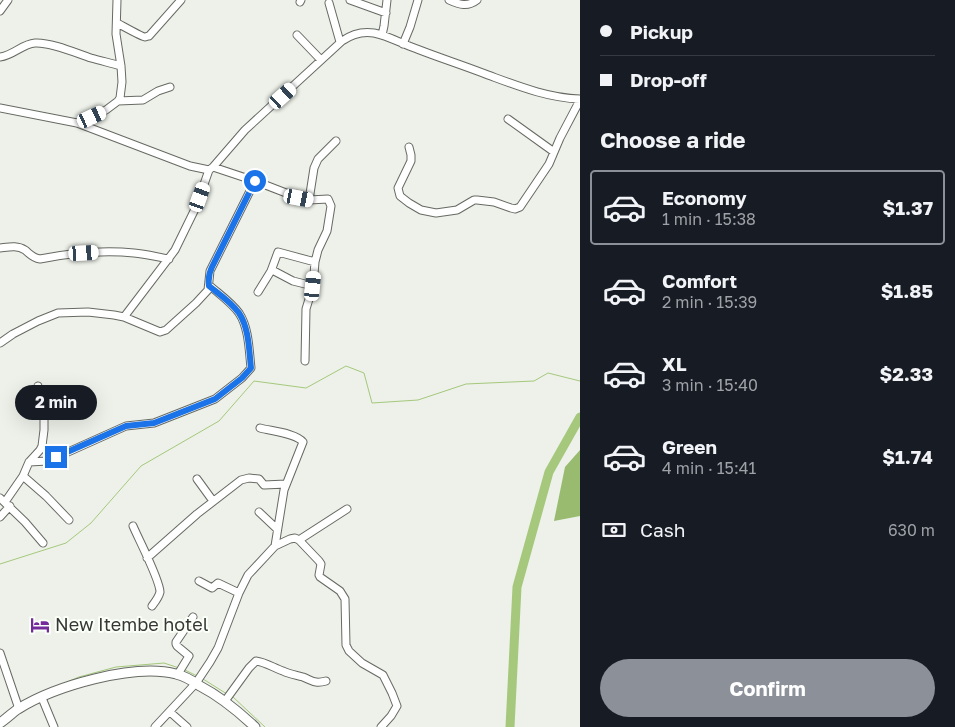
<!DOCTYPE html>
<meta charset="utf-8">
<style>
:root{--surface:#171b24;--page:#242831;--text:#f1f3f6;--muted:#9ea1a6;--line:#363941;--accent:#8c9099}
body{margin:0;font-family:"Golos Text",sans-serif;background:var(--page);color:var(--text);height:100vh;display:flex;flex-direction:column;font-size:19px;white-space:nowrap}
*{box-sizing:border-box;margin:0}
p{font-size:16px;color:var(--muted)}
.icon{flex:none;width:28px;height:28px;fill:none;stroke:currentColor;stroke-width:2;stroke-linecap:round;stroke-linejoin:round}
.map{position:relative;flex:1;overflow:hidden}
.side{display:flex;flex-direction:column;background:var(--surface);width:375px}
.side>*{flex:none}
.hud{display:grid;align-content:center;height:110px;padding:0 20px;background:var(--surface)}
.end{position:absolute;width:22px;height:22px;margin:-11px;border:6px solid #1a73e8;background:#fff;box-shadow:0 0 0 2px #fff}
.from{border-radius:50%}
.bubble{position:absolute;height:35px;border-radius:18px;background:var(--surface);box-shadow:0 5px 20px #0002;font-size:16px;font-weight:700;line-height:35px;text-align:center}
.car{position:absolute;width:15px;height:30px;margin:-15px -8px;border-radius:6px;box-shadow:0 0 4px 1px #0007;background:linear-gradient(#fff 24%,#345 0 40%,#fff 0 76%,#345 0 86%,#fff 0)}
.hud b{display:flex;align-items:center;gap:18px;height:48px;font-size:19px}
.hud b+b{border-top:1px solid var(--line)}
.hud i{width:12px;height:12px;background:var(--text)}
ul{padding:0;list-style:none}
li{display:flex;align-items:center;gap:15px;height:75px;margin:0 10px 8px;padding:0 10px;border:2px solid transparent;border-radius:5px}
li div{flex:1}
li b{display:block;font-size:19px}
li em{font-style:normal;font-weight:700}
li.on{border-color:var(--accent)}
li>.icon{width:45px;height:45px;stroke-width:1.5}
h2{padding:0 20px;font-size:22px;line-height:60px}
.pay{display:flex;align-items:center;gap:12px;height:55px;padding:0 20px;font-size:19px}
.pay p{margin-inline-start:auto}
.primary-button{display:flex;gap:10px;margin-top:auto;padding:10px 20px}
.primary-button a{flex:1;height:58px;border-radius:30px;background:var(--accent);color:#fff;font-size:20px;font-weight:700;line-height:58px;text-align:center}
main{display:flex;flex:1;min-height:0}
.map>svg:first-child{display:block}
</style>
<main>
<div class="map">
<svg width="580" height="727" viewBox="0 0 580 727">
<rect width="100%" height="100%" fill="#edf1e9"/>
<!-- forest -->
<path fill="#98bb6f" d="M 580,450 L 580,516 L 554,521 L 565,467 Z"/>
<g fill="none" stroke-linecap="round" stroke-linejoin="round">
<!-- stream -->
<path stroke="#a5c87c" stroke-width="1" d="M 0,564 L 66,543 L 91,523 L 141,466 L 219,421 L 254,381 L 306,388 L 346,366 L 364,373 L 372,403 L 418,400 L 466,384 L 534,381 L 548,373 L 580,381
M 185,670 L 197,676
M 203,679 L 227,694
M 50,689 L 79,677 L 116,667 L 164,663 L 179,668
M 233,697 L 265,727"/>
<!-- river -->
<path stroke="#a5c87c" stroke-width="9" d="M 510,727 L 517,587 L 549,472 L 580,417"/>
<!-- minor casing -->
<g stroke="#666a63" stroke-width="9">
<path id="minor" d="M 350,0 L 386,13
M 449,0 C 460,5 468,7 477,0
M 300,2 L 301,0
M 329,3 L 340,42
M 0,11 L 8,0
M 117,23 C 121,25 142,37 145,37 C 146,37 147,36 149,36 L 181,0
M 297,35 L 321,60
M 382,35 L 384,26 L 387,0
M 403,44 L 410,27 L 418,0
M 0,57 C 14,55 22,44 35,43 C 51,42 76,53 91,58 C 101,61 111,63 121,66
M 118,101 L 143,100 L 158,91 L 170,87
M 0,108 L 77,123 L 190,166 L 209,170
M 508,119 L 554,152
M 77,123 L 106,110 L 118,101 L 120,98 L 122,82 L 121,66 L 116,34 L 117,0
M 409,147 L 411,155 L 411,161 L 398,188 L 400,196 L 409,203 L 421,210 L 436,213 L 457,210 L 474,200 L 477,200 L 494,202 L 511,208 L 515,209 L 520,207 L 549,164 L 560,138 L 580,100
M 213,167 L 255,181 L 299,198 L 309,200 L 328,199 L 331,206 L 327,231 L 318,250 L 315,262 L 313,286 L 306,309 L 305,361
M 309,200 L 314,168 L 318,159 L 336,141
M 0,248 C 9,247 17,245 25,250 C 30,254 33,258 40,259 C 71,253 102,250 134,253 C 146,254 157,257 169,259
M 271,271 L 278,252 L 315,262
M 258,292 L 271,271 L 274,271 L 293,281 L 313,286
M 124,317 L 175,250 L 196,207 L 209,170 L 213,167 L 245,130 L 342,41 C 352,34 362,31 374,33 C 389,36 402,44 417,49 C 440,58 465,66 488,75 C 518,86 548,98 580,99
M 0,343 L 13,334 L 38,321 L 58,313 L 88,312 L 114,315 L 124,317 L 160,332 L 166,330 L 196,303 L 208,290 L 210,271 L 255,181
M 260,428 C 271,431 296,433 303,442 L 284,490 L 275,546
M 29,462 L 48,461 L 126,426 L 154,423 L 215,399 L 242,378 L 251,368 C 249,350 249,328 239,313 C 231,302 219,294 209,285
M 23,476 L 46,496 L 69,520
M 197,479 L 213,501
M 0,498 L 25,522 L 43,543
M 5,502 L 23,476 L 29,462 L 40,450 L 42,446 L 44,430 L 44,418 L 38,386
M 259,512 L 277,529
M 0,517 L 10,506
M 133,526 C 138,538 160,580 160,592 C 159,597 155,602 152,606
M 299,540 L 347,509
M 147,558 L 197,514 L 241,480 L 249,478 L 259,479 L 264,485 L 286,484
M 199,581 L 212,588 L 218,583 L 239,593
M 0,653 L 19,709
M 178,674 L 189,656 L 177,646 L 176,644 L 176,642 L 193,617
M 42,698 L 54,727
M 225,701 L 249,668 L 256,661 C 265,662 274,668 283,671 C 289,674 296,675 303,677 C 313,681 315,684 326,681
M 170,712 L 187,727
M 155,727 L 196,683 L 210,662 L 218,648 L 239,593 L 248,575 L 275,546 L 290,539 L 295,538 L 299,540 L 319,561 L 321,564 L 319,575 L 320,577 L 340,591 L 345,599 L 346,645 L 349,651 L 362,663 L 383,675 L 392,693 L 397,706 L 391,716 L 381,727"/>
</g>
<!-- major casing -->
<g stroke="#666a63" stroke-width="11">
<path id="major" d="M 0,723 C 6,719 12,713 18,709 C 55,686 134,663 176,674 C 185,676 193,681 200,686 C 221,697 238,711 255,727"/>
</g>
<!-- minor -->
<use href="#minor" stroke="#fff" stroke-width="7"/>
<!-- major -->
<use href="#major" stroke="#fff" stroke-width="9"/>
</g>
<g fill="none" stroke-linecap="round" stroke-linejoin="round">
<!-- route -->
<path stroke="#1a73e8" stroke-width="6" d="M 56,457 L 126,426 L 154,423 L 215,399 L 242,378 L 251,368 C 249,350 249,328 239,313 C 231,302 219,294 209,286 C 208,279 209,273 212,267 L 255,181"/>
</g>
<!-- icons -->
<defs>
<g id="hotel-bare" transform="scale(1.5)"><path d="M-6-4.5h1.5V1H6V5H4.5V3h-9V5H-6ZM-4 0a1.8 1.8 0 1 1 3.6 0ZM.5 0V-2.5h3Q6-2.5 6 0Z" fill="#752a9c" stroke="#fafff7" stroke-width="2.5" paint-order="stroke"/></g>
</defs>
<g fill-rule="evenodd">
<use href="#hotel-bare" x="40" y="625"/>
</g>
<g text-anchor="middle" stroke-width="4" stroke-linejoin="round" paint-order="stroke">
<!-- poi labels -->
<g font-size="18" fill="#373835" stroke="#fafff7" text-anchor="start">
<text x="55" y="631">New Itembe hotel</text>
</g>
</g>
</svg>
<i class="end from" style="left:255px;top:181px"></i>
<i class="end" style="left:56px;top:457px"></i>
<div class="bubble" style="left:15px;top:385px;width:82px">2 min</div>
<i class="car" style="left:283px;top:96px;rotate:48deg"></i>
<i class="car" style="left:92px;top:117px;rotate:65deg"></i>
<i class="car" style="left:200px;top:197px;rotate:20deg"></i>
<i class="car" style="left:299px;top:198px;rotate:101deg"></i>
<i class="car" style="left:84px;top:253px;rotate:87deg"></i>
<i class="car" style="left:313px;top:286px;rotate:6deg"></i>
</div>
<section class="side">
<div class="hud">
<b><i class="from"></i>Pickup</b>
<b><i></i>Drop-off</b>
</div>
<h2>Choose a ride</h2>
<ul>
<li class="on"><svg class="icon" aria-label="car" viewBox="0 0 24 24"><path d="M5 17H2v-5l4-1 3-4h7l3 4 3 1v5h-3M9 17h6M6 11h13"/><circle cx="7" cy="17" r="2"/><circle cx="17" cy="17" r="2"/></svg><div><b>Economy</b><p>1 min · 15:38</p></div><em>$1.37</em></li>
<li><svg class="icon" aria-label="car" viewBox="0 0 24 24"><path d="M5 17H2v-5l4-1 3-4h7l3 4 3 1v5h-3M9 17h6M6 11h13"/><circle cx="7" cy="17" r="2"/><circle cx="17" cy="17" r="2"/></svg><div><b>Comfort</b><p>2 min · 15:39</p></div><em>$1.85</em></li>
<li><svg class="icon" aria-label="car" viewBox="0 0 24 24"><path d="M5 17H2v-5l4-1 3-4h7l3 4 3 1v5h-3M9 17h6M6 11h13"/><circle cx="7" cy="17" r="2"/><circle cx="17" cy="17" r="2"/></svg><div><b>XL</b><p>3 min · 15:40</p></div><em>$2.33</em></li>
<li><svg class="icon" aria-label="car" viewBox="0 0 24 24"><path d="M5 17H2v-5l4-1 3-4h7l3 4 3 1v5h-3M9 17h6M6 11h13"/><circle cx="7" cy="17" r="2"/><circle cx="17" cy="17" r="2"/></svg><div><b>Green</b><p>4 min · 15:41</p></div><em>$1.74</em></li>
</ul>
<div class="pay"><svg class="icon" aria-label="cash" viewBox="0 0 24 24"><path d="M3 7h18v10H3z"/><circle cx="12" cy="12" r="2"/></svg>Cash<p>630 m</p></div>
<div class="primary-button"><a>Confirm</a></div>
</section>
</main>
